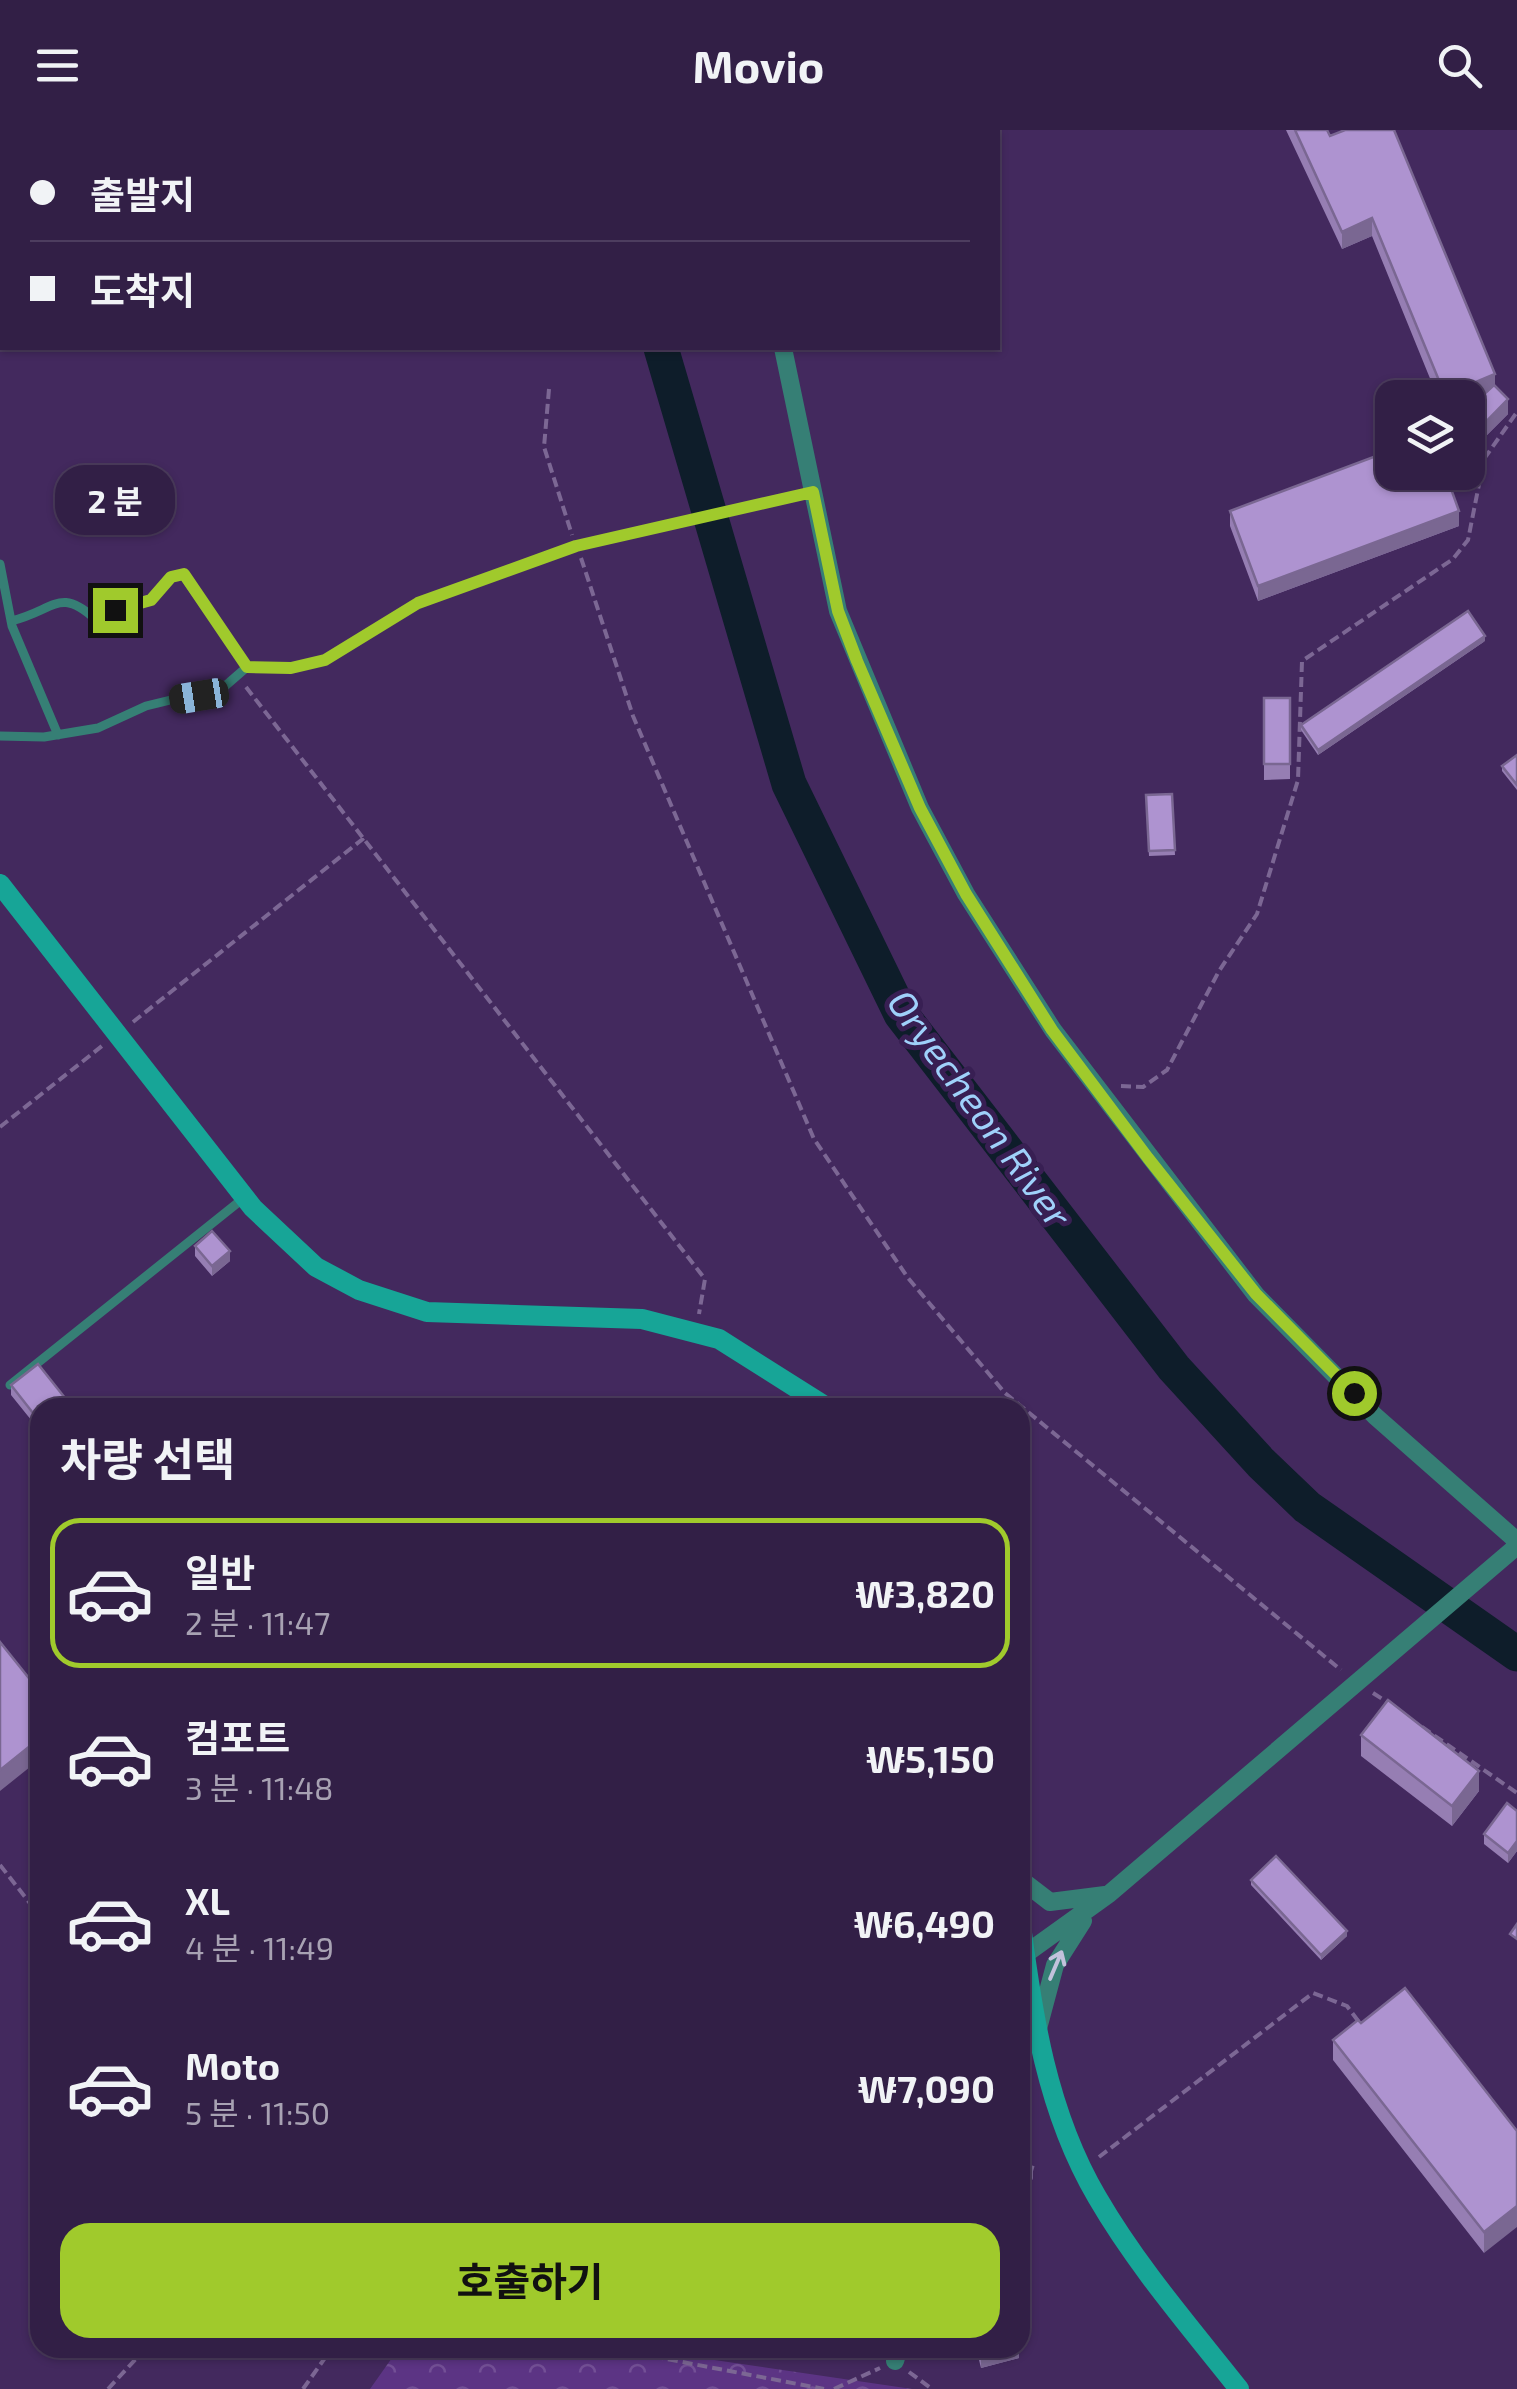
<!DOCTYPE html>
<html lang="ko">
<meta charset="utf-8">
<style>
:root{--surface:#321f46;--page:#3a274d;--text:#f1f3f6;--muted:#a8a2b3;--line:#4d3d5f;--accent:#a0ca2c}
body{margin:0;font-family:"Exo 2","Noto Sans KR",sans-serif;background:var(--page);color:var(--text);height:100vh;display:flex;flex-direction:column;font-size:38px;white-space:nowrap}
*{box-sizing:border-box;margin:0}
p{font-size:32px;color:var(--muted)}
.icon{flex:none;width:55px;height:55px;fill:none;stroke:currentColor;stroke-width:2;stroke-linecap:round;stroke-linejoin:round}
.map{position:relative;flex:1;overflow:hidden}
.sheet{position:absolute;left:30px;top:1268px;width:1000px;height:960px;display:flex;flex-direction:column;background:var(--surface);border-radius:30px;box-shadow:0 2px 8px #0004,0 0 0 2px var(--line)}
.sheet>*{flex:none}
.top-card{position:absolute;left:0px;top:0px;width:1000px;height:220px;box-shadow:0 2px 8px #0004,0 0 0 2px var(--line);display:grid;align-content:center;height:220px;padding:0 30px;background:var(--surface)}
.fabs{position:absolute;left:1375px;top:250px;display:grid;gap:20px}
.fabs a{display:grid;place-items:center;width:110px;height:110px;border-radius:20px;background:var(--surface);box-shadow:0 2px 8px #0004,0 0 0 2px var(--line);font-size:50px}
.end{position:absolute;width:45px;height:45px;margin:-22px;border:12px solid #a0ca2c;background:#111;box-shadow:0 0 0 5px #111}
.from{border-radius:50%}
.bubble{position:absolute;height:70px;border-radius:30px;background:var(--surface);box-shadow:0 2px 8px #0004,0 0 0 2px var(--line);font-size:32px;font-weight:700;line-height:70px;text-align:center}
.car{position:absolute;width:30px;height:60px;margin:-30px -15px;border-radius:12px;box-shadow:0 0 8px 2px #0007;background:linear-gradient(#222 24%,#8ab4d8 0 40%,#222 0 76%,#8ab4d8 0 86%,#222 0)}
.top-card b{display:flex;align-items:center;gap:35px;height:95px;font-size:38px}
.top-card b+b{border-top:2px solid var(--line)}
.top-card i{width:25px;height:25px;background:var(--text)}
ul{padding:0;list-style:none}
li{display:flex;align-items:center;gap:30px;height:150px;margin:0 20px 15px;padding:0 10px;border:5px solid transparent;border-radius:30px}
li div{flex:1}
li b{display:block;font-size:38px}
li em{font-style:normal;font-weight:700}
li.active{border-color:var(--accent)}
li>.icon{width:90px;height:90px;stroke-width:1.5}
h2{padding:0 30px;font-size:45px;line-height:120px}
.action{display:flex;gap:20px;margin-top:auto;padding:20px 30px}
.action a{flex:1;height:115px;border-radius:30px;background:var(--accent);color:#111;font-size:40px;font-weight:700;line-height:115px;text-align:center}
header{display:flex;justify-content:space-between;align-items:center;height:130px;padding:0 30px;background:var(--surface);font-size:45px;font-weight:700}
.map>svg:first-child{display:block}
</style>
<header><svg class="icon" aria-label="menu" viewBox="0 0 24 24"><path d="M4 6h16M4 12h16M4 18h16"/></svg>Movio<svg class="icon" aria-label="search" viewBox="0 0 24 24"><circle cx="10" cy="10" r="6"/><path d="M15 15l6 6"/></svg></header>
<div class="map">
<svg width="1517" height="2259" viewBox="0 0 1517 2259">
<defs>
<pattern id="forest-crowns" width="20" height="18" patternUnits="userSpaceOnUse" patternTransform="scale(2.5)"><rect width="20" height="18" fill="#5c3484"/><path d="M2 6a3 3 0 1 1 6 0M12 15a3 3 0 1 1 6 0" fill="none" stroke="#735096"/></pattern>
</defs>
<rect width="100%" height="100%" fill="#43295e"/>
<!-- forest -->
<path fill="url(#forest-crowns)" d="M 399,2218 L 681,2218 L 687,2226 L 912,2259 L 370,2259 Z"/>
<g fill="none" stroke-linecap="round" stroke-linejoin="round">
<!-- river -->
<path stroke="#0e1d2a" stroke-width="35" d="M 606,0 L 607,2
M 661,218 L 789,654 L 901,884 L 1174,1238 L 1261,1333 L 1307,1377 L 1517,1524"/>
<!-- path -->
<path stroke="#7c6794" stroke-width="4" stroke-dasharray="10 5" stroke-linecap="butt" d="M 549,259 L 544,317 L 572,405
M 581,428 L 633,586 L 814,1009 L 908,1148 L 1005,1263 L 1341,1540
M 246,557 L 705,1149 L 699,1184
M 133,892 L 364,708
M 1121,956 L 1143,957 L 1167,940 L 1219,841 L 1257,784 L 1298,650 L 1302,531 L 1453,429 L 1468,410 L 1484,329 L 1517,282
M 0,997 L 102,916
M 1373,1563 L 1390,1574
M 1422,1597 L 1517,1663
M 0,1735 L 40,1786
M 1099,2027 L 1313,1863 L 1347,1876 L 1359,1892
M 609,2218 L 824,2259
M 909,2242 L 932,2259
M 108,2259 L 146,2218
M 303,2259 L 332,2218
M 834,2259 L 880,2238"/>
<!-- lane -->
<path stroke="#367f75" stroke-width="9" d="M 0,434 L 12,496 L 58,605
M 11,491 C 54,481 59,456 95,489 L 151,470 L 171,447 L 183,445 L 247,537
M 0,606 L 44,607 L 98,598 L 146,576 L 224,557 L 247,537 L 291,538 L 325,530 L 417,473 L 576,416 L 813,362
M 10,1255 L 245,1067"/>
<!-- street -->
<path stroke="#367f75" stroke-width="18" d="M 737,0 L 737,2
M 783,218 L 838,481 L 920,678 L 966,764 L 1053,900 L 1256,1165 L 1375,1286 L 1517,1411
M 1020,1749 L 1050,1772 L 1105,1765
M 1020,1828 L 1109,1764 L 1517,1416
M 1020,1890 L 1036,1906 L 1055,1835 L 1083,1791
M 895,2231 L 899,2218"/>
<!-- secondary -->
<path stroke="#17a597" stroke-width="20" d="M 0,754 L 253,1078 L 316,1137 L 359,1160 L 427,1182 L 642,1189 L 719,1209 L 828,1278
M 1020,1787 C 1032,1884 1047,1982 1097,2067 C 1137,2136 1190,2197 1239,2259"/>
</g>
<!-- wall -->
<path fill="#967eb3" d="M 1286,0 L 1327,0 L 1495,256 L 1508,284 L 1470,322 L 1470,334 L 1468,336 L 1468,279 L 1480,268 L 1468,273 L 1468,268 L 1438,268 L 1372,106 L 1342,119 Z
M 1449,353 L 1459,396 L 1258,471 L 1230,396 L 1230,381 Z
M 1485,511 L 1318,625 L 1301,600 L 1301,595 Z
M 1264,568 L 1290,568 L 1290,649 L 1264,650 Z
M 1517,625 L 1517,660 L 1502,641 L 1502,636 Z
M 1172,664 L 1175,725 L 1149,726 L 1146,665 Z
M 195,1116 L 230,1131 L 212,1146 L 195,1126 Z
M 11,1255 L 40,1278 L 40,1301 L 11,1265 Z
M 1361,1605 L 1479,1661 L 1452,1696 L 1361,1626 Z
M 1517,1681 L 1517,1721 L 1508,1733 L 1484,1714 L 1484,1704 Z
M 1251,1750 L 1347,1806 L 1321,1830 L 1251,1755 Z
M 1361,1893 L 1517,2001 L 1484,2123 L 1333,1930 L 1333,1910 Z
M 1020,2033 L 1033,2047 L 1026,2070 L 1020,2068 Z
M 976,2218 L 1019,2218 L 1019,2228 L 981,2238 Z"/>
<!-- shaded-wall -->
<path fill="#7a6792" d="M 1372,88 L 1372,106 L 1342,119 L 1342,102 Z
M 1495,244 L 1495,261 L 1468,273 L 1468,268 L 1445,268 L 1445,265 Z
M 1508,269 L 1508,284 L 1470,322 L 1470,334 L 1468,336 L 1468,310 Z
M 1445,342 L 1461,342 L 1445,357 Z
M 1459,381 L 1459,396 L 1258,471 L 1258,456 Z
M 1485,506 L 1485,511 L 1318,625 L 1318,620 Z
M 230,1121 L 230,1131 L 212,1146 L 212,1136 Z
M 40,1608 L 40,1629 L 0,1661 L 0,1640 Z
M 1479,1641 L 1479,1661 L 1452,1696 L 1452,1676 Z
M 1517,1711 L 1517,1721 L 1508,1733 L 1508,1723 Z
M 1347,1801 L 1347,1806 L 1321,1830 L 1321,1825 Z
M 1033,2037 L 1033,2047 L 1026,2070 L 1026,2060 Z
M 1517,2076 L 1517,2097 L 1484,2123 L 1484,2102 Z
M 1006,2218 L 1019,2218 L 1019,2228 L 981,2238 L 981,2224 Z"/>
<!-- building -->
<path fill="#ae93d0" stroke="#7a6792" stroke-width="2.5" d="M 748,0 L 962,0 L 963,2 L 749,2 Z
M 1295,0 L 1327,0 L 1330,6 L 1345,0 L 1394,0 L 1495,244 L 1445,265 L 1372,88 L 1342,102 Z
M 1494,255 L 1508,269 L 1468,310 L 1468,279 Z
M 1392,320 L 1392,342 L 1445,342 L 1459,381 L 1258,456 L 1230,381 Z
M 1468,481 L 1485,506 L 1318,620 L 1301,595 Z
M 1264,568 L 1290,568 L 1290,634 L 1264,634 Z
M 1517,625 L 1517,655 L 1502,636 Z
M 1172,664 L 1175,720 L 1149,721 L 1146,665 Z
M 212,1101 L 230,1121 L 212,1136 L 195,1116 Z
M 38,1234 L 73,1278 L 40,1278 L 40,1292 L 11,1255 Z
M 0,1512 L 40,1562 L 40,1608 L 0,1640 Z
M 1388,1570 L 1479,1641 L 1452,1676 L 1361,1605 Z
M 1507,1673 L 1517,1681 L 1517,1711 L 1508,1723 L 1484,1704 Z
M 1276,1726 L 1347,1801 L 1321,1825 L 1251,1750 Z
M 1517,1794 L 1517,1809 L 1510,1804 Z
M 1405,1858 L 1517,2001 L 1517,2076 L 1484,2102 L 1333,1910 L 1358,1890 L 1361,1893 Z
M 1020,2033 L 1033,2037 L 1026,2060 L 1020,2059 Z
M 980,2218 L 1006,2218 L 981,2224 Z"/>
<!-- one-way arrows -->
<defs><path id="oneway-shaft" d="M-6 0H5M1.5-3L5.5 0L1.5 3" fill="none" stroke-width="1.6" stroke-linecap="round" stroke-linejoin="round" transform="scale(2.5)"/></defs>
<use stroke="#c2c2dc" href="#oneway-shaft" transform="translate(1056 1835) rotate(-67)"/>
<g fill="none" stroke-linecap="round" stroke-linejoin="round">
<!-- route -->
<path stroke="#a0ca2c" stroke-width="12" d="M 115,480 L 151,470 L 171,447 L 184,444 L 247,537 L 291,538 L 325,530 L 418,473 L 576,416 L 813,362 L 838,481 L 857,531 L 920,678 L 966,764 L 1052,900 L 1148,1028 L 1256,1164 L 1354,1263"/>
</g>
<g text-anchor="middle" stroke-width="10" stroke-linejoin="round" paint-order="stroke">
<!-- water labels -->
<g font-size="38" font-style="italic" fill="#9fd1fa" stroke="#381f53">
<text transform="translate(979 979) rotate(54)" y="13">Oryecheon River</text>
</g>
</g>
</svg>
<div class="fabs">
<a><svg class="icon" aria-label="layers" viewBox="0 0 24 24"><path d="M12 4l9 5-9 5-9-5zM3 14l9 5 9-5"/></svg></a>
</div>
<i class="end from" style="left:1354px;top:1263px"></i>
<i class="end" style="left:115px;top:480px"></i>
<div class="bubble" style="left:55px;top:335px;width:120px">2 분</div>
<i class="car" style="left:199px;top:566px;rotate:261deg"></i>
<div class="top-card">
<b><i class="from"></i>출발지</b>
<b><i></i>도착지</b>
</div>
<section class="sheet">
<h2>차량 선택</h2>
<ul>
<li class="active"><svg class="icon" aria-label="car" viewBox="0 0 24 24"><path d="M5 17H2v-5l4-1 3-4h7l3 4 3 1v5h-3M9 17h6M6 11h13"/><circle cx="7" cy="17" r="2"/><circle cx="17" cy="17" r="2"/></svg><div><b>일반</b><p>2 분 · 11:47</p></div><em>₩3,820</em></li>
<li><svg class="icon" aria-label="car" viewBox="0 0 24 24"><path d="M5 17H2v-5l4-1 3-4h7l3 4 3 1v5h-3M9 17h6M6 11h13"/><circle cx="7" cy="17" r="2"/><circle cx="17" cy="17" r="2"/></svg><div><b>컴포트</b><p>3 분 · 11:48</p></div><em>₩5,150</em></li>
<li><svg class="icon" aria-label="car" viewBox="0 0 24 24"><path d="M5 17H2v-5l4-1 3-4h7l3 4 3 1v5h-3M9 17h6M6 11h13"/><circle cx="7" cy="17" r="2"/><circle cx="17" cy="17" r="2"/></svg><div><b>XL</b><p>4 분 · 11:49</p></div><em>₩6,490</em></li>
<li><svg class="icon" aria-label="car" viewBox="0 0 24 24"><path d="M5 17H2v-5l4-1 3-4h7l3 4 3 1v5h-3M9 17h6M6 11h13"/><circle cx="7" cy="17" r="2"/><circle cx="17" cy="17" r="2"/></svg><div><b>Moto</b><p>5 분 · 11:50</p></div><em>₩7,090</em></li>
</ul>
<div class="action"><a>호출하기</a></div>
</section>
</div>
